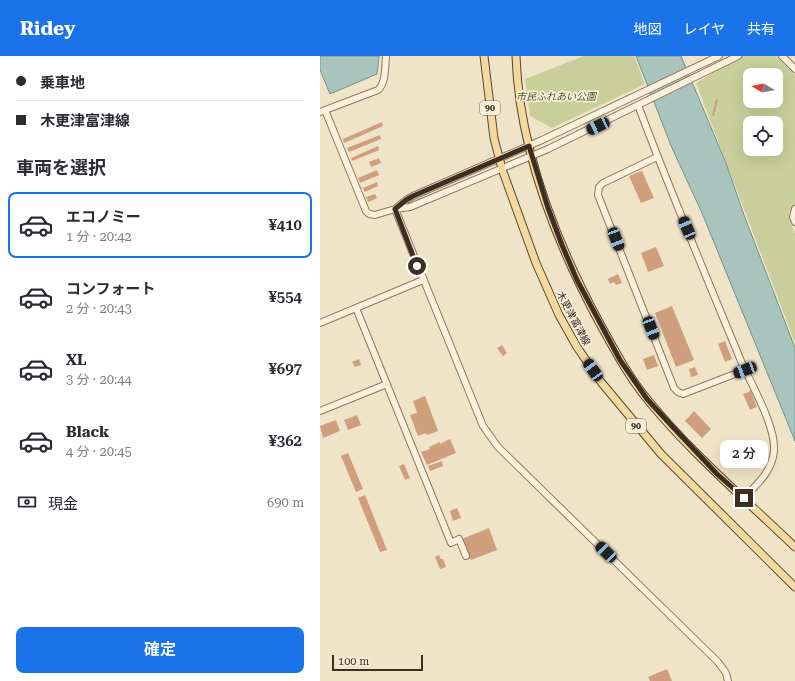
<!DOCTYPE html>
<html lang="ja">
<meta charset="utf-8">
<style>
:root{--surface:#fff;--page:#f2f2f3;--text:#2b2b33;--muted:#7c7c81;--line:#e1e1e2;--accent:#1a73e8}
body{margin:0;font-family:"Roboto Serif","Noto Sans JP",serif;background:var(--page);color:var(--text);height:100vh;display:flex;flex-direction:column;font-size:15px;white-space:nowrap}
*{box-sizing:border-box;margin:0}
p{font-size:13px;color:var(--muted)}
.icon{flex:none;width:22px;height:22px;fill:none;stroke:currentColor;stroke-width:2;stroke-linecap:round;stroke-linejoin:round}
.map{position:relative;flex:1;overflow:hidden}
.side{display:flex;flex-direction:column;background:var(--surface);width:320px}
.side>*{flex:none}
.hud{display:grid;align-content:center;height:88px;padding:0 16px;background:var(--surface)}
.needle{width:26px;rotate:280deg}
.buttons{position:absolute;left:423px;top:12px;display:grid;gap:8px}
.buttons a{display:grid;place-items:center;width:40px;height:40px;border-radius:8px;background:var(--surface);box-shadow:0 4px 16px #0002;font-size:20px}
.scale{position:absolute;left:12px;bottom:10px;width:91px;box-sizing:border-box;padding-left:4px;border:2px solid #3d2e20;border-top:0;font-size:11px;line-height:14px;white-space:nowrap;color:#3d2e20;-webkit-text-stroke:3px #f7eed8;paint-order:stroke}
.end{position:absolute;width:18px;height:18px;margin:-9px;border:5px solid #3d2e20;background:#fff;box-shadow:0 0 0 2px #fff}
.from{border-radius:50%}
.bubble{position:absolute;height:28px;border-radius:8px;background:var(--surface);box-shadow:0 4px 16px #0002;font-size:13px;font-weight:600;line-height:28px;text-align:center}
.car{position:absolute;width:12px;height:24px;margin:-12px -6px;border-radius:5px;box-shadow:0 0 3px 1px #0007;background:linear-gradient(#222 24%,#8ab4d8 0 40%,#222 0 76%,#8ab4d8 0 86%,#222 0)}
.hud b{display:flex;align-items:center;gap:14px;height:38px;font-size:15px}
.hud b+b{border-top:1px solid var(--line)}
.hud i{width:10px;height:10px;background:var(--text)}
ul{padding:0;list-style:none}
li{display:flex;align-items:center;gap:12px;height:66px;margin:0 8px 6px;padding:0 8px;border:2px solid transparent;border-radius:8px}
li div{flex:1}
li b{display:block;font-size:15px}
li em{font-style:normal;font-weight:600}
li.selected{border-color:var(--accent)}
li>.icon{width:36px;height:36px;stroke-width:1.5}
h2{padding:0 16px;font-size:18px;line-height:48px}
.pay{display:flex;align-items:center;gap:10px;height:44px;padding:0 16px;font-size:15px}
.pay p{margin-inline-start:auto}
.button{display:flex;gap:8px;margin-top:auto;padding:8px 16px}
.button a{flex:1;height:46px;border-radius:8px;background:var(--accent);color:#fff;font-size:16px;font-weight:600;line-height:46px;text-align:center}
header{display:flex;align-items:center;gap:24px;box-sizing:border-box;height:56px;padding:0 20px;background:var(--accent);color:#fff}
header strong{font-size:19px}
nav{display:flex;gap:22px;margin-inline-start:auto;font-size:14px}
main{display:flex;flex:1;min-height:0}
.map>svg:first-child{display:block}
</style>
<header>
<strong>Ridey</strong>
<nav><a>地図</a><a>レイヤ</a><a>共有</a></nav>
</header>
<main>
<section class="side">
<div class="hud">
<b><i class="from"></i>乗車地</b>
<b><i></i>木更津富津線</b>
</div>
<h2>車両を選択</h2>
<ul>
<li class="selected"><svg class="icon" aria-label="car" viewBox="0 0 24 24"><path d="M5 17H2v-5l4-1 3-4h7l3 4 3 1v5h-3M9 17h6M6 11h13"/><circle cx="7" cy="17" r="2"/><circle cx="17" cy="17" r="2"/></svg><div><b>エコノミー</b><p>1 分 · 20:42</p></div><em>¥410</em></li>
<li><svg class="icon" aria-label="car" viewBox="0 0 24 24"><path d="M5 17H2v-5l4-1 3-4h7l3 4 3 1v5h-3M9 17h6M6 11h13"/><circle cx="7" cy="17" r="2"/><circle cx="17" cy="17" r="2"/></svg><div><b>コンフォート</b><p>2 分 · 20:43</p></div><em>¥554</em></li>
<li><svg class="icon" aria-label="car" viewBox="0 0 24 24"><path d="M5 17H2v-5l4-1 3-4h7l3 4 3 1v5h-3M9 17h6M6 11h13"/><circle cx="7" cy="17" r="2"/><circle cx="17" cy="17" r="2"/></svg><div><b>XL</b><p>3 分 · 20:44</p></div><em>¥697</em></li>
<li><svg class="icon" aria-label="car" viewBox="0 0 24 24"><path d="M5 17H2v-5l4-1 3-4h7l3 4 3 1v5h-3M9 17h6M6 11h13"/><circle cx="7" cy="17" r="2"/><circle cx="17" cy="17" r="2"/></svg><div><b>Black</b><p>4 分 · 20:45</p></div><em>¥362</em></li>
</ul>
<div class="pay"><svg class="icon" aria-label="cash" viewBox="0 0 24 24"><path d="M3 7h18v10H3z"/><circle cx="12" cy="12" r="2"/></svg>現金<p>690 m</p></div>
<div class="button"><a>確定</a></div>
</section>
<div class="map">
<svg width="475" height="625" viewBox="0 0 475 625">
<rect width="100%" height="100%" fill="#f0e4c8"/>
<!-- green -->
<path fill="#c9cf9b" fill-rule="evenodd" d="M 264,0 L 314,0 L 325,28 L 232,72 L 210,60 L 205,23 Z
M 421,0 L 456,0 L 475,19 L 475,152 L 469,156 L 469,162 L 475,178 L 475,287 L 376,27 ZM 430,19 L 456,19 L 456,45 L 430,45 ZM 430,67 L 456,67 L 456,93 L 430,93 Z"/>
<!-- water -->
<path fill="#a9c4bc" stroke="#6f938a" d="M 0,0 L 59,0 L 57,18 L 10,38 L 0,14 Z
M 316,0 L 361,0 L 406,107 L 424,159 L 475,292 L 475,385 L 382,157 L 352,92 Z"/>
<!-- building -->
<path fill="#cf9f7d" d="M 396,43 L 398,44 L 394,60 L 392,59 Z
M 62,66 L 63,70 L 24,87 L 23,83 Z
M 60,79 L 61,83 L 29,96 L 27,92 Z
M 58,90 L 59,94 L 32,105 L 31,102 Z
M 59,102 L 61,107 L 51,111 L 49,106 Z
M 57,114 L 59,119 L 40,127 L 38,122 Z
M 322,115 L 334,142 L 321,147 L 309,120 Z
M 57,126 L 58,130 L 45,136 L 43,132 Z
M 55,138 L 57,142 L 48,146 L 46,141 Z
M 336,191 L 344,210 L 328,216 L 321,197 Z
M 298,218 L 302,227 L 296,229 L 294,226 L 290,228 L 288,223 Z
M 352,250 L 374,304 L 356,311 L 335,257 Z
M 405,285 L 412,303 L 405,306 L 398,288 Z
M 182,289 L 187,297 L 183,300 L 177,292 Z
M 334,299 L 338,310 L 327,314 L 323,303 Z
M 39,303 L 41,309 L 35,311 L 32,306 Z
M 375,311 L 378,319 L 371,321 L 369,313 Z
M 431,335 L 437,351 L 430,354 L 423,338 Z
M 105,340 L 118,375 L 107,379 L 106,377 L 98,380 L 90,359 L 97,357 L 93,345 Z
M 374,355 L 391,373 L 382,382 L 365,365 Z
M 37,359 L 41,369 L 28,374 L 24,364 Z
M 16,364 L 20,375 L 3,382 L 0,370 Z
M 130,383 L 136,397 L 107,409 L 101,396 L 110,393 L 109,391 L 120,386 L 120,388 Z
M 28,397 L 43,433 L 36,436 L 21,400 Z
M 122,405 L 123,410 L 110,415 L 108,410 Z
M 84,408 L 90,422 L 85,424 L 79,410 Z
M 45,439 L 67,494 L 60,496 L 38,442 Z
M 137,452 L 141,462 L 133,465 L 130,455 Z
M 169,472 L 177,494 L 151,504 L 142,483 Z
M 119,499 L 121,503 L 123,503 L 126,511 L 120,513 L 115,501 Z
M 347,613 L 352,625 L 330,625 L 328,621 Z"/>
<g fill="none" stroke-linecap="round" stroke-linejoin="round">
<!-- minor casing -->
<g stroke="#8d765c" stroke-width="8">
<path id="minor" d="M 462,0 L 475,13
M 318,49 C 350,135 386,220 421,305 C 431,328 456,370 454,395 C 452,416 437,428 424,442
M 5,54 L 46,155 L 49,158 L 55,159 L 75,153 L 90,151 L 228,93 L 418,0
M 0,56 L 58,34 C 66,27 65,11 66,0
M 337,101 L 283,127 L 279,131 L 278,139 L 354,332 L 358,336 L 363,338 L 425,314
M 75,153 L 163,370 L 178,391 L 398,606 L 406,617 L 408,625
M 75,153 L 86,144 L 93,140 L 222,84 L 399,0
M 475,153 L 473,161 L 475,166
M 36,252 L 131,487 L 139,483 L 146,500
M 0,267 L 103,224
M 0,355 L 67,328"/>
</g>
<!-- major casing -->
<g stroke="#5b4430" stroke-width="9">
<path id="major" d="M 164,0 L 174,82 L 182,113 L 216,207 L 239,259 L 257,291 L 281,326 L 341,398 L 475,531
M 196,0 C 199,92 236,186 279,266 C 294,293 308,320 327,343 C 371,397 425,443 475,491"/>
</g>
<!-- minor -->
<use href="#minor" stroke="#faf1dc" stroke-width="6"/>
<!-- major -->
<use href="#major" stroke="#f3d9a0" stroke-width="7"/>
</g>
<g fill="none" stroke-linecap="round" stroke-linejoin="round">
<!-- route -->
<path stroke="#3d2e20" stroke-width="5" d="M 97,210 L 75,153 L 86,144 L 93,140 L 209,90 L 228,152 L 242,189 L 257,224 L 300,304 L 327,343 L 350,368 L 397,418 L 424,442"/>
</g>
<g text-anchor="middle" stroke-width="3.5" stroke-linejoin="round" paint-order="stroke">
<!-- shield labels -->
<g fill="#f7eed8" stroke="#756857" stroke-width="1">
<rect x="160" y="45" width="20" height="14" rx="3"/>
<rect x="306" y="363" width="20" height="14" rx="3"/>
</g>
<g font-size="9" font-weight="bold" fill="#3d2e20">
<text x="170" y="55">90</text>
<text x="316" y="373">90</text>
</g>
<!-- park labels -->
<g font-size="10" font-style="italic" fill="#4d5a26" stroke="#f7eed8">
<text x="236" y="44">市民ふれあい公園</text>
</g>
<!-- street labels -->
<g font-size="10" fill="#3d2e20" stroke="#f7eed8">
<text transform="translate(254 262) rotate(62)" y="4">木更津富津線</text>
</g>
</g>
</svg>
<div class="buttons">
<a><svg class="needle" viewBox="-14 -14 28 28"><path d="M0-13l5 13h-10z" fill="#e53935"/><path d="M0 13l5-13h-10z" fill="#7c7c81"/></svg></a>
<a><svg class="icon" aria-label="locate" viewBox="0 0 24 24"><circle cx="12" cy="12" r="6"/><path d="M12 2v4M12 18v4M2 12h4M18 12h4"/></svg></a>
</div>
<div class="scale">100 m</div>
<i class="end from" style="left:97px;top:210px"></i>
<i class="end" style="left:424px;top:442px"></i>
<div class="bubble" style="left:400px;top:384px;width:48px">2 分</div>
<i class="car" style="left:278px;top:70px;rotate:245deg"></i>
<i class="car" style="left:367px;top:172px;rotate:337deg"></i>
<i class="car" style="left:296px;top:183px;rotate:159deg"></i>
<i class="car" style="left:331px;top:272px;rotate:159deg"></i>
<i class="car" style="left:273px;top:314px;rotate:325deg"></i>
<i class="car" style="left:425px;top:314px;rotate:249deg"></i>
<i class="car" style="left:286px;top:496px;rotate:314deg"></i>
</div>
</main>
